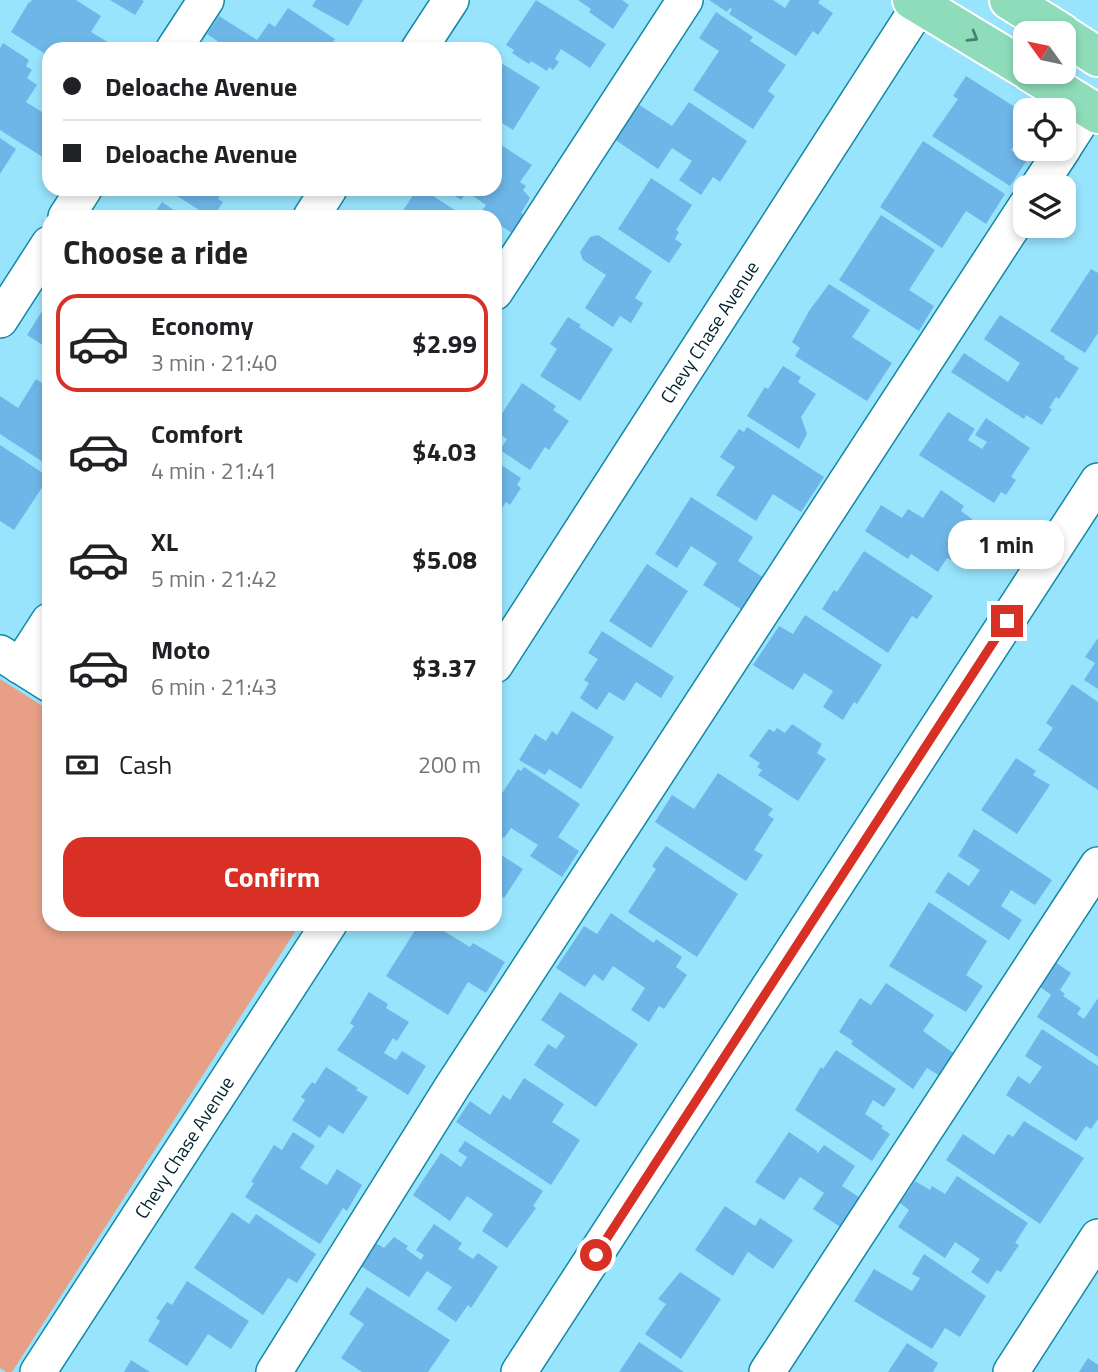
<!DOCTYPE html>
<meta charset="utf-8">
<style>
:root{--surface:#fff;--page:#f6f6f6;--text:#202124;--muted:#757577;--line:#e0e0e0;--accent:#d93025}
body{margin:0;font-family:"Titillium Web",sans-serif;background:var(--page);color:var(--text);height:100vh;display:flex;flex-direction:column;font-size:26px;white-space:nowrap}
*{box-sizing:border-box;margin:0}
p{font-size:23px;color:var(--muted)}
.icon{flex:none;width:38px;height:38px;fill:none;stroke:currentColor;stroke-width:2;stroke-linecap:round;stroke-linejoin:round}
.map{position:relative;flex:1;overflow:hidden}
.side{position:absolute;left:42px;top:210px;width:460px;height:721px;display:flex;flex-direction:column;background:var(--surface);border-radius:21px;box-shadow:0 4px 10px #0003}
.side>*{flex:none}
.banner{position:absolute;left:42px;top:42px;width:460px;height:154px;border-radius:21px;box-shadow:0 4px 10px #0003;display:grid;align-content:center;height:154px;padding:0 21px;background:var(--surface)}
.needle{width:46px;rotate:303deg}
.controls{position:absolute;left:1013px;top:21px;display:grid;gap:14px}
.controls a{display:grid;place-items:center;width:63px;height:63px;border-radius:14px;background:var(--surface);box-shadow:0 4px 10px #0003;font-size:35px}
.end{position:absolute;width:32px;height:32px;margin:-16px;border:9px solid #d93025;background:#fff;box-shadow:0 0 0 4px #fff}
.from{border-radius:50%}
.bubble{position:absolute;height:49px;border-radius:21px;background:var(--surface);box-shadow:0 4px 10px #0003;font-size:23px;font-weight:700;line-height:49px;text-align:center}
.banner b{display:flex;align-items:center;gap:24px;height:66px;font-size:26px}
.banner b+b{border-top:2px solid var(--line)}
.banner i{width:18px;height:18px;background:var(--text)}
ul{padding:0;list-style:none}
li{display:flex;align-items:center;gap:21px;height:98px;margin:0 14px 10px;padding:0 7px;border:4px solid transparent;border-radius:21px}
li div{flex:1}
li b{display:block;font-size:26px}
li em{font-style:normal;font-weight:700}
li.current{border-color:var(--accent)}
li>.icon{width:63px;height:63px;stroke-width:1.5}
h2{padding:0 21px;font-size:32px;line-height:84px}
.pay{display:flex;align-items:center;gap:18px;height:77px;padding:0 21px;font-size:26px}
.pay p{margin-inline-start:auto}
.primary-button{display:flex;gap:14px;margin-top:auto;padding:14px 21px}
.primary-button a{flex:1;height:80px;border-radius:21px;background:var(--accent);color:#fff;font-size:28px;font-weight:700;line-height:80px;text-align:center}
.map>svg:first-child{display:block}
</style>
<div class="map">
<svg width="1098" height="1372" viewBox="0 0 1098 1372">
<rect width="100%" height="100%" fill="#98e4fd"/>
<!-- green -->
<path fill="#e7a086" d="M 0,679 L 49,710 L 49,924 L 300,924 L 12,1372 L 6,1372 L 0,1368 Z"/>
<!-- building -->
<path fill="#6eb6e8" d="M 32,0 L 76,0 L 101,16 L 91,32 L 116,47 L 49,49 L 47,55 L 11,32 L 29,2 L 30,3 Z
M 110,0 L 141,0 L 144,1 L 135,15 Z
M 316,0 L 363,0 L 348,26 L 312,6 Z
M 536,0 L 606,44 L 590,68 L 561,49 L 555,59 L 559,62 L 553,70 L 549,67 L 547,71 L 531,61 L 529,64 L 512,53 L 514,50 L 506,45 Z
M 578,0 L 622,0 L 629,5 L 613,29 L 589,12 L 591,9 Z
M 709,0 L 773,0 L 785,8 L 790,0 L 820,0 L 818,3 L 833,13 L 818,35 L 813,31 L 796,56 L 729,14 L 732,9 L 730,8 L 727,12 Z
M 288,8 L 335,39 L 329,49 L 229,49 L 207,34 L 219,16 L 257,40 L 269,23 L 275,27 Z
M 716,12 L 753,37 L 750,41 L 786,65 L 768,91 L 775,96 L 753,129 L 693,90 L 719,51 L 699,38 Z
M 3,43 L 29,60 L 26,66 L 32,70 L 27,78 L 37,85 L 26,102 L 42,112 L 46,105 L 49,107 L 49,161 L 0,130 L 0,48 Z
M 496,60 L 540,87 L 513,130 L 502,123 L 497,130 L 495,129 Z
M 966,76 L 1026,114 L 1026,129 L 1011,150 L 1027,160 L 1010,186 L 932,136 L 958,99 L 953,96 Z
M 689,102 L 747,141 L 720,182 L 713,177 L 701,195 L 679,180 L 692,161 L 672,148 L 658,169 L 614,139 L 638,104 L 672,126 Z
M 0,138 L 16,149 L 0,174 Z
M 495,141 L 532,165 L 520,182 L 526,186 L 523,190 L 530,198 L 521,213 L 530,219 L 518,237 L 495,222 L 495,217 L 488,217 L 481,212 L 486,205 L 467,192 L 461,200 L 444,189 L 495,189 Z
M 923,141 L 1005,194 L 986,224 L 966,211 L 942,248 L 880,207 Z
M 651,178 L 692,205 L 676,230 L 679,232 L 675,239 L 682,244 L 669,263 L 618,229 Z
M 177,189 L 224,189 L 218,199 L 223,202 L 213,217 L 210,217 L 174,194 Z
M 417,189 L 422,189 L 461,214 L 459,217 L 399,217 Z
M 162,202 L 184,217 L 152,217 Z
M 881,215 L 935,250 L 909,290 L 934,306 L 919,331 L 839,280 Z
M 598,235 L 652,271 L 635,298 L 643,303 L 631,323 L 620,316 L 613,327 L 585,308 L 606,275 L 583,260 L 580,252 L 590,237 Z
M 1091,269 L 1098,273 L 1098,333 L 1085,353 L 1050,331 Z
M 829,284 L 870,310 L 852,337 L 892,363 L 867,401 L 795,356 L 800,348 L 792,342 L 809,311 Z
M 49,300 L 49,349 L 27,335 Z
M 1000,315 L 1065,357 L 1064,359 L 1079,368 L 1059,399 L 1056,397 L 1049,408 L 1052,409 L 1042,425 L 1026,415 L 1024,419 L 951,372 L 964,353 L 1008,382 L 1020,363 L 984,339 Z
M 568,317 L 581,325 L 579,327 L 613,349 L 580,401 L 540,376 L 557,349 L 550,344 Z
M 783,366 L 801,377 L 798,382 L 816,394 L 801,417 L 807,434 L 799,449 L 747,416 L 765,387 L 768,389 Z
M 36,379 L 49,388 L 49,466 L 0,434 L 0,396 L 18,408 Z
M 522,383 L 556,406 L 553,410 L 569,421 L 549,450 L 545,447 L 530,470 L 500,450 L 507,439 L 495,431 L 495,424 Z
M 948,412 L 975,429 L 968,440 L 982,449 L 987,442 L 975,435 L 986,418 L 1030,448 L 1011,477 L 1016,480 L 1006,495 L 1001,492 L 994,503 L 919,455 Z
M 747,427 L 824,477 L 801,512 L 773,494 L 756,521 L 716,495 L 735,467 L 720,457 L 739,429 L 744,432 Z
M 0,445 L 49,477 L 14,530 L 0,521 Z
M 495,461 L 521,478 L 517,485 L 521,488 L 510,505 L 506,502 L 495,518 Z
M 941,490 L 964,506 L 961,511 L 972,519 L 963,534 L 966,536 L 951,560 L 947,558 L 938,572 L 911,554 L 908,559 L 865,531 L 881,505 L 902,518 L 908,509 L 923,518 Z
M 691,497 L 753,537 L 738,561 L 770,582 L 750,615 L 703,585 L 717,563 L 691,546 L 677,568 L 655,554 Z
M 864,551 L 933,596 L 917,619 L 912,616 L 888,653 L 822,609 L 834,590 L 837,592 Z
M 647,564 L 688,591 L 651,648 L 609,621 Z
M 805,615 L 882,665 L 857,704 L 854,702 L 843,720 L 823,707 L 833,691 L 804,673 L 793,690 L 753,665 L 779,626 L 793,634 Z
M 602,631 L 674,677 L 661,698 L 636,682 L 624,701 L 609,692 L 597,710 L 580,698 L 589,683 L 584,680 L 598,659 L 588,653 Z
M 1098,638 L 1098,689 L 1084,680 L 1095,663 L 1085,657 Z
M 1072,684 L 1098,702 L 1098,790 L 1038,750 L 1053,728 L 1046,723 Z
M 572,711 L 614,737 L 581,789 L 549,769 L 545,775 L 519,760 L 535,734 L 546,741 L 552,731 L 557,735 Z
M 792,724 L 822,744 L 817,753 L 826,759 L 798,801 L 758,775 L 762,770 L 757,767 L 760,763 L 749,756 L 769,729 L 774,732 L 777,728 L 785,733 Z
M 1016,758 L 1036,771 L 1033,775 L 1050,785 L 1017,834 L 981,810 Z
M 524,767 L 580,804 L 558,837 L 579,851 L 562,877 L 530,856 L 538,845 L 511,828 L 504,838 L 495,832 L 495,804 L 518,769 L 521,771 Z
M 718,773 L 773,809 L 768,815 L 774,819 L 754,850 L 763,855 L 746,881 L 655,822 L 672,795 L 694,809 Z
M 974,829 L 1052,880 L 1035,905 L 1011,890 L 1001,906 L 1022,920 L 1009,940 L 935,892 L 948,872 L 969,886 L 980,870 L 958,856 Z
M 666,846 L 738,894 L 697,957 L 628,912 L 656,869 L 652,866 Z
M 495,851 L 523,869 L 504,898 L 499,894 L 495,900 Z
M 929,902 L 987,941 L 966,975 L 983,986 L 966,1012 L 889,966 Z
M 611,913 L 654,943 L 656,939 L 682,957 L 676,967 L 687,975 L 664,1009 L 659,1006 L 649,1022 L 631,1010 L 645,988 L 613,966 L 603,981 L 594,974 L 585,987 L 556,968 L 584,926 L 597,934 Z
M 419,924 L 432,924 L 470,947 L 473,943 L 505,962 L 486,993 L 468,982 L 448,1015 L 386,976 Z
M 1055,962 L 1071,973 L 1060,990 L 1065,994 L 1063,996 L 1081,1008 L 1077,1014 L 1084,1019 L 1098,998 L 1098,1057 L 1037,1017 L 1051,995 L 1039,986 Z
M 886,983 L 934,1015 L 923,1031 L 959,1057 L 945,1079 L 927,1068 L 913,1089 L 851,1044 L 853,1041 L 839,1032 L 860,998 L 871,1005 Z
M 369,992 L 388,1004 L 386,1008 L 409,1022 L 397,1041 L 393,1038 L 384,1053 L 396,1060 L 402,1051 L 426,1066 L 408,1095 L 337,1050 L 354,1026 L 350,1023 Z
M 560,992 L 638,1044 L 596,1107 L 534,1065 L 548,1044 L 556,1049 L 565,1036 L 541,1020 Z
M 1042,1029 L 1098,1066 L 1098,1119 L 1091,1129 L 1086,1126 L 1076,1141 L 1006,1095 L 1018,1076 L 1030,1084 L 1042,1067 L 1025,1056 Z
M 836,1050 L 896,1089 L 884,1107 L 873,1100 L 865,1114 L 883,1126 L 881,1128 L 890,1134 L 872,1161 L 795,1110 L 821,1067 L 823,1069 Z
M 326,1067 L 358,1088 L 356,1090 L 368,1097 L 343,1134 L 329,1125 L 320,1138 L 292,1120 L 305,1100 L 301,1097 L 312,1082 L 315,1084 Z
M 524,1078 L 564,1104 L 552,1122 L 580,1140 L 551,1185 L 456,1122 L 470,1101 L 490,1115 L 503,1095 L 510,1100 Z
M 1024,1121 L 1084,1158 L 1040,1224 L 946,1160 L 963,1134 L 994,1155 L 1008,1134 L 1013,1137 Z
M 293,1132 L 315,1146 L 300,1168 L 327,1185 L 337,1169 L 362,1185 L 347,1211 L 343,1208 L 320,1244 L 245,1197 L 254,1183 L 251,1182 L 274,1145 L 282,1150 Z
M 789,1132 L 817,1151 L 817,1154 L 824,1145 L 855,1166 L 842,1186 L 865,1201 L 845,1230 L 813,1209 L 824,1193 L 800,1177 L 784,1200 L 755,1182 Z
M 465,1141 L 543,1191 L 533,1206 L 536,1208 L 507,1248 L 482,1231 L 493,1214 L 467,1196 L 450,1221 L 413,1195 L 441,1153 L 461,1167 L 467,1157 L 458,1151 Z
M 957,1176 L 1028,1223 L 1015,1243 L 1019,1245 L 1001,1272 L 997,1270 L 988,1284 L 971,1272 L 980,1259 L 955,1242 L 945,1258 L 898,1227 L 909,1210 L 900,1203 L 915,1181 L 930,1190 L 932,1186 L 945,1194 Z
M 725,1206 L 755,1226 L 760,1218 L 793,1240 L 773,1269 L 748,1252 L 733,1276 L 695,1250 Z
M 232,1212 L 249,1224 L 256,1214 L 316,1254 L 297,1283 L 288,1278 L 263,1315 L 194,1268 Z
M 434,1224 L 462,1243 L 458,1249 L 473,1259 L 478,1253 L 498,1267 L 471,1308 L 468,1305 L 456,1322 L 437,1309 L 452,1287 L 427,1271 L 409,1297 L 361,1266 L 376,1243 L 384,1248 L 394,1237 L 408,1246 L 406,1249 L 421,1260 L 424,1255 L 416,1250 Z
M 924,1254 L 986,1296 L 960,1337 L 945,1328 L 932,1349 L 854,1301 L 874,1269 L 912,1291 L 920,1278 L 912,1274 Z
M 680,1272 L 721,1299 L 681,1359 L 645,1334 L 666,1304 L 658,1299 Z
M 187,1281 L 249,1321 L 231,1349 L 208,1334 L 187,1366 L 148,1341 L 160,1321 L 156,1318 L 167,1302 L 172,1305 Z
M 367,1287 L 450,1340 L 428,1372 L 362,1372 L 341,1358 L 364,1324 L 349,1314 Z
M 639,1342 L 684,1372 L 619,1372 Z
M 907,1343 L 938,1363 L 933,1372 L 888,1372 Z
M 1088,1358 L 1098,1365 L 1098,1372 L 1079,1372 Z
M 131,1360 L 150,1372 L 124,1372 Z"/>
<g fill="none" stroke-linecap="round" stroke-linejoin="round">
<!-- minor casing -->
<g stroke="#1288a5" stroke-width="38">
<g id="minor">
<path d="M 174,49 L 206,0"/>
<path d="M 419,49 L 451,0"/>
<path d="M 1064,147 L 1089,108"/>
<path d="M 1038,187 L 1063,149"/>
<path d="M 66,217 L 84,189"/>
<path d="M 311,217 L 329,189"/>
<path d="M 495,292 L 685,0"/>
<path d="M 0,320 L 49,244"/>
<path d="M 0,653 L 49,684"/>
<path id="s1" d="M 495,665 L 923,0"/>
<path d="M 20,666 L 49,621"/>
<path id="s2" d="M 38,1372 L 329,924"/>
<path d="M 274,1372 L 452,1087 L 1026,206"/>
<path d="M 519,1372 L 1098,481"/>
<path d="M 767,1372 L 1098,865"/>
<path d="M 1011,1372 L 1098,1237"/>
</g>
</g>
<!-- major casing -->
<g stroke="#fff" stroke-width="42">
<path id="major" d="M 912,0 L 1026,69
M 1009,0 L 1062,33
M 1064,35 L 1098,57
M 1030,72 L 1098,114"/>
</g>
<!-- minor -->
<use href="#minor" stroke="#fff" stroke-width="35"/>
<!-- major -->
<use href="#major" stroke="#8fdcba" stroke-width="38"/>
</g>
<!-- one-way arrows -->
<defs><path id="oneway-chevron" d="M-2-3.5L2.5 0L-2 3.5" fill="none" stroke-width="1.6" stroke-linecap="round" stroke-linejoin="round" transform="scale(1.75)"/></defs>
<use stroke="#488073" href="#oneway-chevron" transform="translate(973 37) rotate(31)"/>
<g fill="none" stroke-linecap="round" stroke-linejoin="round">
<!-- route -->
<path stroke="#d93025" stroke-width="9" d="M 596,1255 L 1007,621"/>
</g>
<g text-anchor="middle" stroke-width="5" stroke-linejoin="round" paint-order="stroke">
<!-- street labels -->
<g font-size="19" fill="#02232c" stroke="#f1fafd">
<text dy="7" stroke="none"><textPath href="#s1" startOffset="396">Chevy Chase Avenue</textPath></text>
<text dy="7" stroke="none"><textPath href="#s2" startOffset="268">Chevy Chase Avenue</textPath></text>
</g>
</g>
</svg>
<div class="controls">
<a><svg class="needle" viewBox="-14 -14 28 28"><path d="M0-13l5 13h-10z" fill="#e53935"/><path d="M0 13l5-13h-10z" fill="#757577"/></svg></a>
<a><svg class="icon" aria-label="locate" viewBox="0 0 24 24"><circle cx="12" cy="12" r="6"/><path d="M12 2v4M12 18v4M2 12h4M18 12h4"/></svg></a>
<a><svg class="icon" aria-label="layers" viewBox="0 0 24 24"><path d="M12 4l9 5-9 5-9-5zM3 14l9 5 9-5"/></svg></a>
</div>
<i class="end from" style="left:596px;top:1255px"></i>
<i class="end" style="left:1007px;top:621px"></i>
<div class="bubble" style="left:948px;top:520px;width:116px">1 min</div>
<div class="banner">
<b><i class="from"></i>Deloache Avenue</b>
<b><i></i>Deloache Avenue</b>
</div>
<section class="side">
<h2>Choose a ride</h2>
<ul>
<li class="current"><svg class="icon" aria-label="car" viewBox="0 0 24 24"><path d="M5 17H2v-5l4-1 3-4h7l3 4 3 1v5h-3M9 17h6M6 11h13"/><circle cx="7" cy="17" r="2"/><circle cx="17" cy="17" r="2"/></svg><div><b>Economy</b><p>3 min · 21:40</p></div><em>$2.99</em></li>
<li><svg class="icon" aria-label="car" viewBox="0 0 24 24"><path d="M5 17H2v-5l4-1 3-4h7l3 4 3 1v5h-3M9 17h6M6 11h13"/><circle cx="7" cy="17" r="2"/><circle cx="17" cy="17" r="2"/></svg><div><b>Comfort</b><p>4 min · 21:41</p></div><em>$4.03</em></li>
<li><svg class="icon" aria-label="car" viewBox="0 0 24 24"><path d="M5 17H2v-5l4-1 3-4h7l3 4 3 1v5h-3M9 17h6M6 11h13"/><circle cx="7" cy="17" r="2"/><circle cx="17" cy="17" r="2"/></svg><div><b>XL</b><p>5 min · 21:42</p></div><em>$5.08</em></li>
<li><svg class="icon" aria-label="car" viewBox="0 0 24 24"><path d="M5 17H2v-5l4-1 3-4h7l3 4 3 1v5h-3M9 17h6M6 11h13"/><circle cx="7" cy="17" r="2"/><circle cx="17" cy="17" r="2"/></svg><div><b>Moto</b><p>6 min · 21:43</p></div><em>$3.37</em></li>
</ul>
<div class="pay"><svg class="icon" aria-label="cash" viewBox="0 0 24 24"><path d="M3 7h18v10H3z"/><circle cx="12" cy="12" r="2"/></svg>Cash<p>200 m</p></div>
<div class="primary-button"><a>Confirm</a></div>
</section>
</div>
